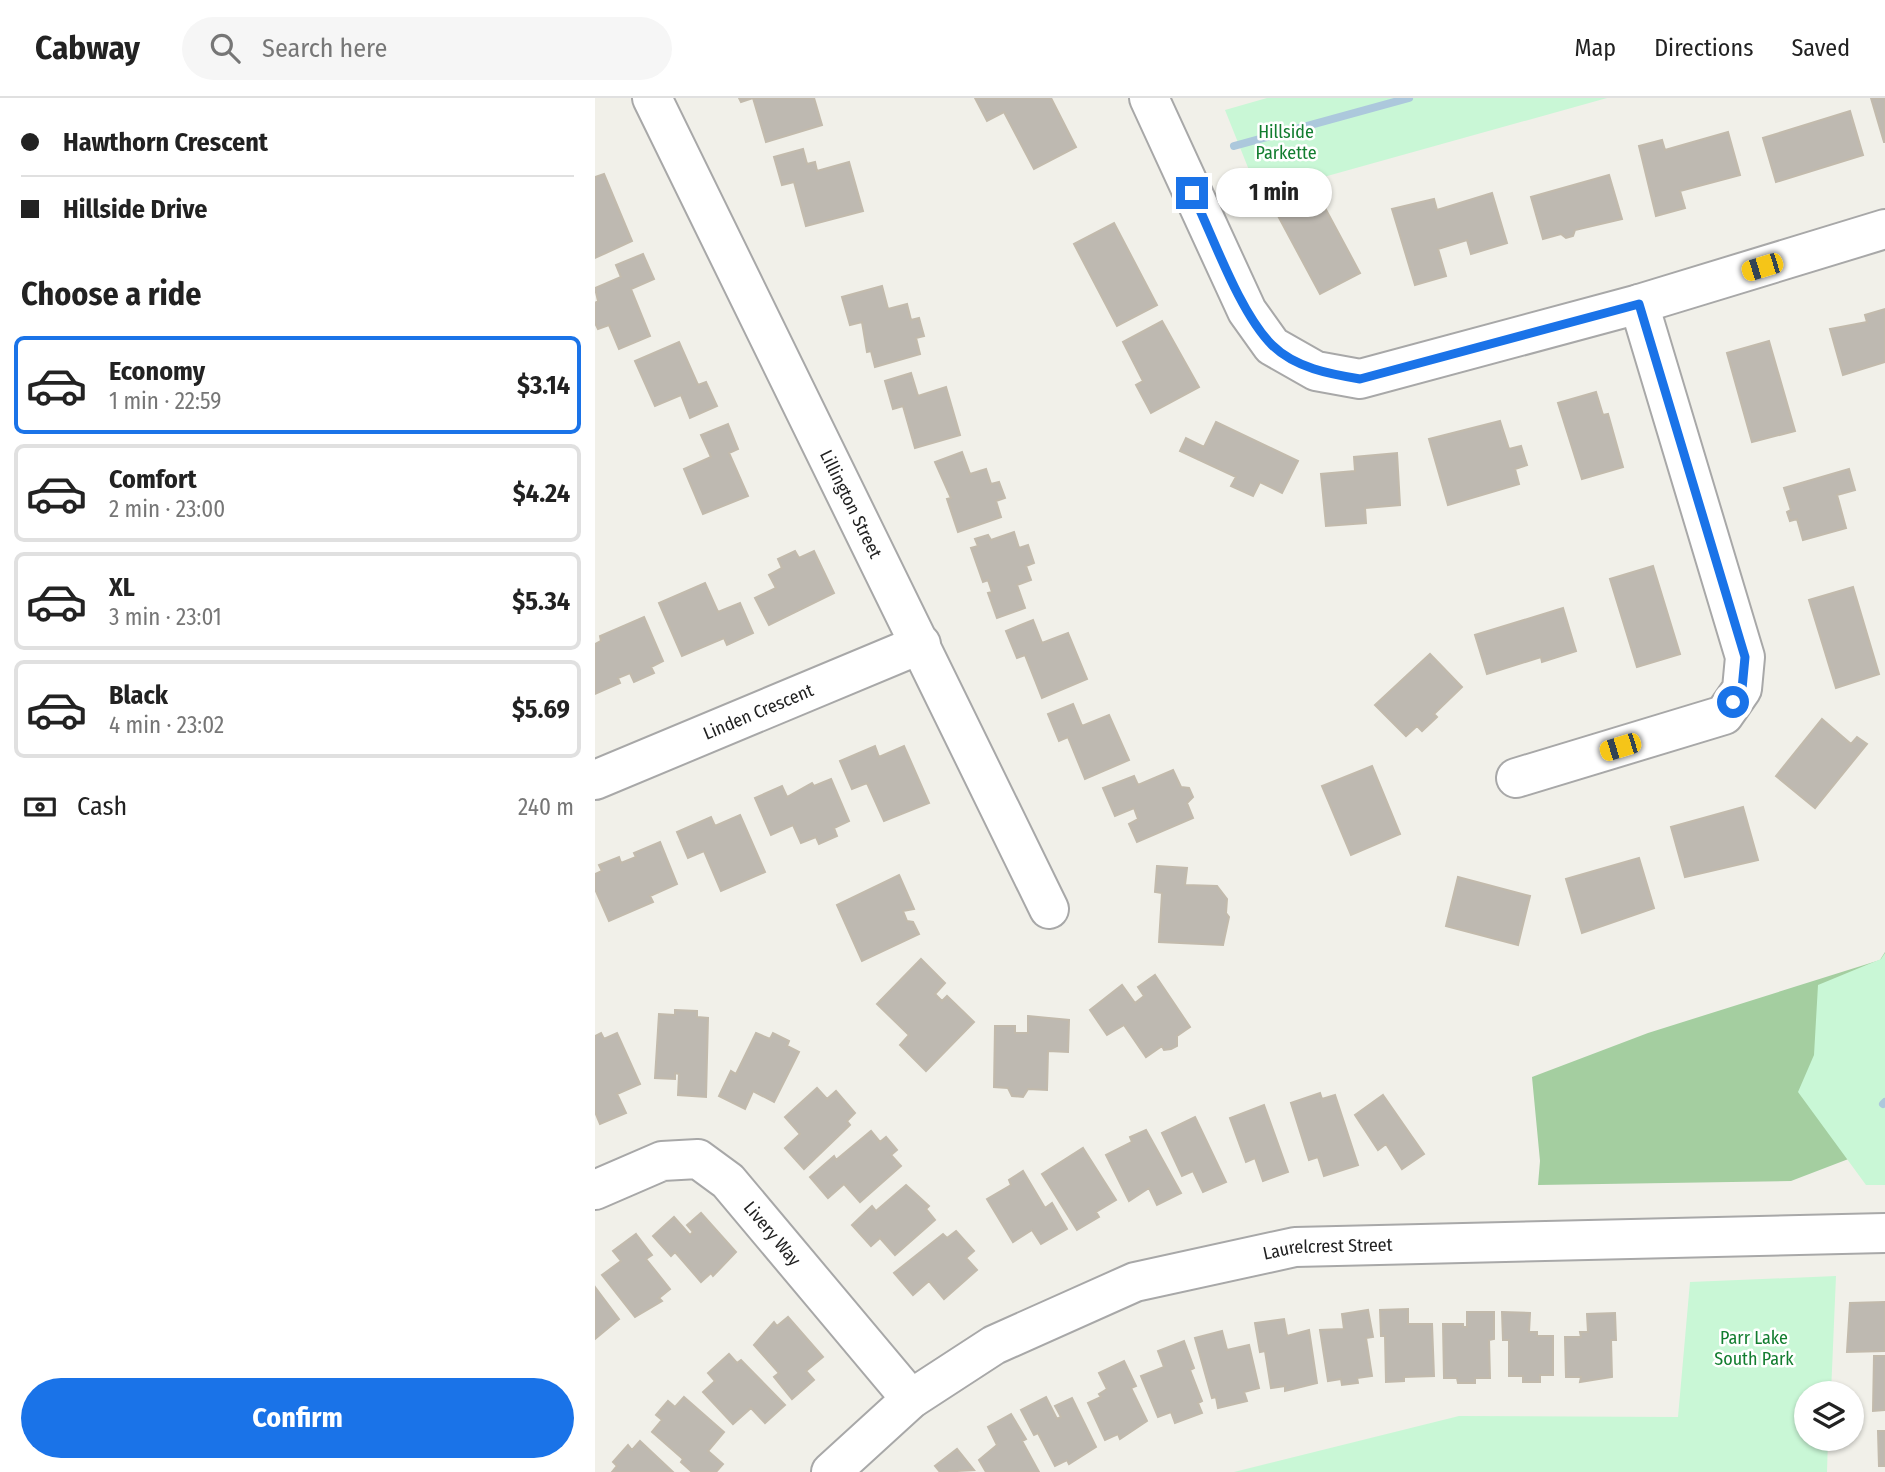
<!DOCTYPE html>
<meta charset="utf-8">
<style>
:root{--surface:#fff;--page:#f6f6f6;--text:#222;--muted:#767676;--line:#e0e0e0;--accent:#1a73e8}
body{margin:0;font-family:"Fira Sans Condensed",sans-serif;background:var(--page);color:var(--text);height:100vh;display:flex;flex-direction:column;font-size:26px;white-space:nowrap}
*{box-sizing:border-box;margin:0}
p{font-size:23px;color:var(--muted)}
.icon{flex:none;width:38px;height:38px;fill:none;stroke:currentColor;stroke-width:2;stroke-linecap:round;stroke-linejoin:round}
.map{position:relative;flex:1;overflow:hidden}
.panel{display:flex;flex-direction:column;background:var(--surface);width:595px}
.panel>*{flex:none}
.banner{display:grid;align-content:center;height:154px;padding:0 21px;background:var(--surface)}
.buttons{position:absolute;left:1199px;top:1283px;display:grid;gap:14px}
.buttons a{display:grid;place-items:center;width:70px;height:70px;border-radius:50%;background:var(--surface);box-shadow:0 2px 5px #0004;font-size:35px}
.end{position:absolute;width:32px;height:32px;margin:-16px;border:9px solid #1a73e8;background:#fff;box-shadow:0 0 0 4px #fff}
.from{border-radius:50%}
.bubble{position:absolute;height:49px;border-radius:24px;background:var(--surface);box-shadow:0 2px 5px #0004;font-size:23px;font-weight:700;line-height:49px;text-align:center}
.car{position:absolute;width:21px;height:42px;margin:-21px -10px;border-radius:9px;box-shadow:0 0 5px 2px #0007;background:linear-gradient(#f5c518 24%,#345 0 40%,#f5c518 0 76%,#345 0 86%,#f5c518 0)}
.banner b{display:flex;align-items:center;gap:24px;height:66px;font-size:26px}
.banner b+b{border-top:2px solid var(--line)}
.banner i{width:18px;height:18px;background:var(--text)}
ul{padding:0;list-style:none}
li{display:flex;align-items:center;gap:21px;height:98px;margin:0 14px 10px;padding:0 7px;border:4px solid var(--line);border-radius:10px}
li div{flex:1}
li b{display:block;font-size:26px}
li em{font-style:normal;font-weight:700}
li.current{border-color:var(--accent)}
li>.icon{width:63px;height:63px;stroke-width:1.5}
h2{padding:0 21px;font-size:32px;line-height:84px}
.pay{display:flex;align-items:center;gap:18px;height:77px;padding:0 21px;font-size:26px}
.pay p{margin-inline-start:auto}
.primary-button{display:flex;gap:14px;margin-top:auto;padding:14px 21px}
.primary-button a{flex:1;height:80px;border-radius:42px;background:var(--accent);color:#fff;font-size:28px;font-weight:700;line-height:80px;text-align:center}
header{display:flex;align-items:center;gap:42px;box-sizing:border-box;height:98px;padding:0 35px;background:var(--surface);border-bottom:2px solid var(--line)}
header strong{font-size:33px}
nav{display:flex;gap:38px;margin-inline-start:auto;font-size:24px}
.search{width:490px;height:63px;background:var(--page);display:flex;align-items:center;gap:18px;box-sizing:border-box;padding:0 24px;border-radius:38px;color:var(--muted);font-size:26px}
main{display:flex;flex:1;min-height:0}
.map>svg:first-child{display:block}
</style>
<header>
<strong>Cabway</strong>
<div class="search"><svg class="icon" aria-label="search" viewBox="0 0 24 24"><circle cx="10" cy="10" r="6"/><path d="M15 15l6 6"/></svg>Search here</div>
<nav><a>Map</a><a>Directions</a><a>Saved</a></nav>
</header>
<main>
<section class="panel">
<div class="banner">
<b><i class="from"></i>Hawthorn Crescent</b>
<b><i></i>Hillside Drive</b>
</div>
<h2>Choose a ride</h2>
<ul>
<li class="current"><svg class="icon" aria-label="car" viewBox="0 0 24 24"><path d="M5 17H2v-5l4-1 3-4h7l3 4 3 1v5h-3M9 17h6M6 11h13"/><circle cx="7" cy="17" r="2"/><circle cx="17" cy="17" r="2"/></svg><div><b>Economy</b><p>1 min · 22:59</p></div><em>$3.14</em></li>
<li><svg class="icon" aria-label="car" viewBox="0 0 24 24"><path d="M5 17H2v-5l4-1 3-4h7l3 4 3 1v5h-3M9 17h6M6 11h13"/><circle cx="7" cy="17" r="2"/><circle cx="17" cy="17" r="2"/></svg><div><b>Comfort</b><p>2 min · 23:00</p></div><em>$4.24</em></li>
<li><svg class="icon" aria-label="car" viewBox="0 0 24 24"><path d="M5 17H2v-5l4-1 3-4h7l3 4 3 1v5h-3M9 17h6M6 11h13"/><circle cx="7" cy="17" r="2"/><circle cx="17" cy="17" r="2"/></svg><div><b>XL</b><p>3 min · 23:01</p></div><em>$5.34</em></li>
<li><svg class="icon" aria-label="car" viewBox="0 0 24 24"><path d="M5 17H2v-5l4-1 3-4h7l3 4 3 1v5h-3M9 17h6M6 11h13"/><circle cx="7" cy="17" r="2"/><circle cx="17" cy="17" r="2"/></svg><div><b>Black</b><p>4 min · 23:02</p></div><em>$5.69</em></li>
</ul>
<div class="pay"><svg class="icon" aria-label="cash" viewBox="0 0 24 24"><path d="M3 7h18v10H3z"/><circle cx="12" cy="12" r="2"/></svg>Cash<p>240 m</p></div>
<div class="primary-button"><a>Confirm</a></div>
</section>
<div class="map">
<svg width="1290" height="1374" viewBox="0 0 1290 1374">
<rect width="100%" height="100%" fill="#f1f0e9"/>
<!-- forest -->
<path fill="#a4cea0" d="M 1290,854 L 1290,1047 L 1196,1083 L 943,1087 L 945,1063 L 937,979 L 1053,935 L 1285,862 Z"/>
<!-- park -->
<path fill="#c9f7d6" d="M 672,0 L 1012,0 L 664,97 L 630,12 Z
M 1290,855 L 1290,1087 L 1271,1087 L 1203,994 L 1219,957 L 1223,887 L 1286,861 Z
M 1241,1178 L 1236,1295 L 1211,1295 L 1211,1340 L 1233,1341 L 1232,1374 L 639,1374 L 864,1318 L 1083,1319 L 1095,1184 Z"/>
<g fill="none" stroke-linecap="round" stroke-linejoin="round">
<!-- stream -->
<path stroke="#acc8dc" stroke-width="8" d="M 639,48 L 814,0
M 1288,1006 L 1290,1004"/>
</g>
<!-- building -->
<path fill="#beb9b1" stroke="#c2baac" stroke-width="2" d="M 144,0 L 219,0 L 227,27 L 171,44 L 158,0 L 146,4 Z
M 380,0 L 456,0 L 481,49 L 439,71 L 409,14 L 392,23 Z
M 1276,0 L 1290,0 L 1290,44 L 1289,44 Z
M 1255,13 L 1268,57 L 1181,84 L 1168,40 Z
M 1133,34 L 1145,77 L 1085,93 L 1090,110 L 1061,118 L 1044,48 L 1067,42 L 1070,52 Z
M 208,51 L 212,66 L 220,64 L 222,73 L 254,64 L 268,113 L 211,128 L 199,84 L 187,87 L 179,59 Z
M 9,76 L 37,143 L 0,160 L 0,79 Z
M 1014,77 L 1027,121 L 980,132 L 978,138 L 971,140 L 966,136 L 948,141 L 936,99 Z
M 722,95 L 765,175 L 725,196 L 682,116 Z
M 897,95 L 912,145 L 876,156 L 872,142 L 843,151 L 851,178 L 820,187 L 797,111 L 839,101 L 842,112 Z
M 519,125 L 562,207 L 522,228 L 479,146 Z
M 48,156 L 59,181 L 36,191 L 55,238 L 24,251 L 14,227 L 3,231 L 0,225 L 0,205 L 3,203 L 0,190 L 26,179 L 21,167 Z
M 287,188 L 293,211 L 312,206 L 316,222 L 324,220 L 329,238 L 321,240 L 325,256 L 280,269 L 276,253 L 272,254 L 267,224 L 255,227 L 247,199 Z
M 1290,211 L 1290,264 L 1248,277 L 1235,231 L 1272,224 L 1270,217 Z
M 567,223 L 604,289 L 556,315 L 541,287 L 548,283 L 528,244 Z
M 1174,243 L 1200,333 L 1157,344 L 1132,255 Z
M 84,244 L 103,287 L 111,284 L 122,308 L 95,320 L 86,297 L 60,308 L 40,263 Z
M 316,275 L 323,298 L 351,289 L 365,337 L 320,350 L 308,308 L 298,311 L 290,283 Z
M 1001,294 L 1008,317 L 1013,316 L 1028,369 L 987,381 L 963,305 Z
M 905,323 L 914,351 L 926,348 L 932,367 L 920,371 L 924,386 L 853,407 L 834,341 Z
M 621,324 L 703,363 L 687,395 L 665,384 L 658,398 L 636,388 L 641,379 L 585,353 L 591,340 L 609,349 Z
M 133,326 L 143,351 L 134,355 L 153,398 L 108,416 L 89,371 L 116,359 L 106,337 Z
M 367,354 L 375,376 L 391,371 L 396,386 L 404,384 L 410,400 L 401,403 L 406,419 L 363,434 L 352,401 L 356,400 L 340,364 Z
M 802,355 L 805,407 L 770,410 L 771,425 L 731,428 L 726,376 L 760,373 L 759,359 Z
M 1254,371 L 1260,392 L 1242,397 L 1251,430 L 1208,442 L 1202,421 L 1195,423 L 1192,414 L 1196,412 L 1189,390 Z
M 419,434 L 424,450 L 433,447 L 439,465 L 431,468 L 436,482 L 422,487 L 430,510 L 402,520 L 393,495 L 397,494 L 393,482 L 388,484 L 376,450 L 383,448 L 380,441 L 393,437 L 396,442 Z
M 200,453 L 204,460 L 219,453 L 239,495 L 174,527 L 160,500 L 181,490 L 174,477 L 187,470 L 183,461 Z
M 1058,468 L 1085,556 L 1042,569 L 1015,481 Z
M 110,485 L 123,514 L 145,505 L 158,535 L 132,547 L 129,540 L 87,558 L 64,505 Z
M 1258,489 L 1284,576 L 1241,590 L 1214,502 Z
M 968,510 L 981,553 L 947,564 L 946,559 L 892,576 L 880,537 Z
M 49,519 L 68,563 L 56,569 L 59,575 L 39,584 L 35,575 L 23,580 L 25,585 L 0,596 L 0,546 L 6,543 L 5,538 Z
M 438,522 L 447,545 L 473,535 L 492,581 L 447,600 L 430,557 L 422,560 L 411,533 Z
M 835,556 L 867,589 L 839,616 L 842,619 L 827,633 L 822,628 L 811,638 L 780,607 Z
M 478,606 L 487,628 L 514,617 L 534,662 L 490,681 L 473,639 L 464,643 L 453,616 Z
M 1227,621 L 1256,646 L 1262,639 L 1272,646 L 1220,710 L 1181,678 Z
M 280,648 L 284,659 L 309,648 L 334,705 L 289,723 L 272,685 L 257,691 L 245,663 Z
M 777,668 L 805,736 L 756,757 L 727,688 Z
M 578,672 L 586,689 L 594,690 L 598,699 L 592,705 L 598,720 L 542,744 L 534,726 L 543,721 L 539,710 L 520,718 L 508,690 L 539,678 L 543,687 Z
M 236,681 L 254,723 L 239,730 L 242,738 L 224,746 L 221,739 L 206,745 L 198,727 L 176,737 L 160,700 L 187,688 L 192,699 L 217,685 L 219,688 Z
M 1148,709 L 1163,762 L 1090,779 L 1076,729 Z
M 145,717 L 170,774 L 126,793 L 109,753 L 93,760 L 82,734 L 116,719 L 120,728 Z
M 65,744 L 82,786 L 55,798 L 58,804 L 14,823 L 0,791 L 0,776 L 7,773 L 4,767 L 24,759 L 26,765 L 41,759 L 39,755 Z
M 1044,760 L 1059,810 L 987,835 L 971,781 Z
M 562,768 L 592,770 L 590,787 L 622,788 L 632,801 L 631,815 L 634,819 L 628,847 L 564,844 L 567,795 L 560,794 Z
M 304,777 L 319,811 L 308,813 L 312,823 L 318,824 L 324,836 L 267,863 L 242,807 Z
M 863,779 L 935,798 L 923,847 L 851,828 Z
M 326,861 L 350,885 L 340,896 L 347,903 L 352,898 L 379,924 L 331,973 L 305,947 L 314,937 L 282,906 Z
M 560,877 L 595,929 L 582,938 L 582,948 L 576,951 L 569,952 L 567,948 L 551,959 L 529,927 L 512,937 L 495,912 L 527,887 L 540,905 L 549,898 L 543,889 Z
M 80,912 L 102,913 L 102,919 L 113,920 L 111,999 L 83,997 L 84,976 L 80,975 L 80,981 L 60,980 L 64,916 L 80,917 Z
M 433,918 L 474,922 L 473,954 L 453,953 L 452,992 L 433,991 L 428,999 L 417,998 L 413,990 L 399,989 L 400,928 L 420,928 L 420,935 L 433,935 Z
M 6,935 L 9,941 L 22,935 L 45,986 L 22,996 L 31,1015 L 5,1026 L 0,1014 L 0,938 Z
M 161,935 L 175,941 L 178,935 L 194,943 L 192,948 L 204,954 L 179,1004 L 158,993 L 150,1011 L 124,998 L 136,973 L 141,976 Z
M 222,990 L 232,1001 L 241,993 L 260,1015 L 252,1023 L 255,1027 L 209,1071 L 190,1050 L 205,1036 L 190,1019 Z
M 725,995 L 727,1001 L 740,997 L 763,1067 L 729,1078 L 723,1059 L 714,1062 L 696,1005 Z
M 788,997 L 829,1056 L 807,1071 L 791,1046 L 783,1052 L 760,1017 Z
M 669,1007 L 693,1074 L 668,1083 L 660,1060 L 651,1064 L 635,1020 Z
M 600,1019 L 631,1084 L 608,1094 L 598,1073 L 587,1078 L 567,1035 Z
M 551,1032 L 586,1095 L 562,1107 L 554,1090 L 534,1103 L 511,1057 L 537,1044 L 535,1039 Z
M 276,1033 L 285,1044 L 291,1039 L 302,1052 L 296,1057 L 306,1068 L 265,1104 L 249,1086 L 233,1100 L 215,1079 L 239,1058 L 241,1062 Z
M 488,1050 L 521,1102 L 501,1114 L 504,1119 L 482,1132 L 447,1076 Z
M 428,1073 L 450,1110 L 457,1105 L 472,1131 L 446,1146 L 437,1132 L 418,1144 L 392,1101 L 416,1087 L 414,1082 Z
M 311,1087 L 334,1108 L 331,1111 L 340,1122 L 300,1157 L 285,1140 L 276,1148 L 257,1127 L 277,1108 L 281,1113 Z
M 106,1115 L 141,1154 L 118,1178 L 116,1175 L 106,1184 L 80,1154 L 76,1158 L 58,1138 L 79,1119 L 95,1137 L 98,1134 L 92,1127 Z
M 361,1133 L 379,1153 L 371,1160 L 382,1172 L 349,1201 L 334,1183 L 318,1197 L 299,1175 L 348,1136 L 352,1140 Z
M 41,1136 L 57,1157 L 51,1161 L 75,1191 L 64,1200 L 67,1203 L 40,1219 L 7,1177 L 26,1163 L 18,1153 Z
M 0,1189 L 24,1221 L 0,1241 Z
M 1290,1204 L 1290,1253 L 1252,1254 L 1255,1205 Z
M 813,1211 L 813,1226 L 837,1226 L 839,1278 L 809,1279 L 809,1283 L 791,1284 L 790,1238 L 786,1238 L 785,1212 Z
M 773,1212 L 778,1239 L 771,1240 L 777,1278 L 762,1280 L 763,1285 L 747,1287 L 746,1281 L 733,1283 L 725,1232 L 749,1231 L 747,1216 Z
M 872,1214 L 899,1214 L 899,1241 L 894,1242 L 895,1280 L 880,1280 L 880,1285 L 863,1285 L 862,1280 L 849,1280 L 848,1226 L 868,1226 L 868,1229 L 872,1229 Z
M 907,1214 L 935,1215 L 934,1234 L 942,1234 L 942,1238 L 958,1238 L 958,1277 L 945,1277 L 945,1284 L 928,1284 L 928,1278 L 914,1278 L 914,1242 L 908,1242 Z
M 1020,1215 L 1021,1242 L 1016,1242 L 1017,1279 L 985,1284 L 986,1279 L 971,1279 L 970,1239 L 986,1239 L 985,1234 L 993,1234 L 992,1216 Z
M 193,1219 L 228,1259 L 211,1273 L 219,1282 L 197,1301 L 179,1279 L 184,1275 L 159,1247 L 179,1224 L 182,1228 Z
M 689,1221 L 692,1238 L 714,1232 L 722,1285 L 690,1293 L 690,1288 L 676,1290 L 670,1253 L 665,1254 L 660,1225 Z
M 627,1233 L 632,1252 L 654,1247 L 664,1290 L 649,1294 L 652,1303 L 623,1310 L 621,1299 L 617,1300 L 600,1240 Z
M 589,1243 L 599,1270 L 595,1272 L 607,1303 L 603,1305 L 607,1315 L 580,1325 L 576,1314 L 563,1319 L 546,1278 L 569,1269 L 563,1253 Z
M 134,1256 L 142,1265 L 146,1262 L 190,1307 L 170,1325 L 156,1310 L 138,1326 L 108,1294 L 120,1283 L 113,1275 Z
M 1279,1258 L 1290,1258 L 1290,1312 L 1278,1313 Z
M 529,1263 L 541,1288 L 536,1290 L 552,1323 L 525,1341 L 523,1336 L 510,1342 L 493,1305 L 506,1299 L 504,1296 L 512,1291 L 504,1275 Z
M 89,1299 L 129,1334 L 113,1353 L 128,1366 L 121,1374 L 97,1374 L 86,1364 L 88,1361 L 57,1334 L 67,1322 L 61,1317 L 73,1303 L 80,1309 Z
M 451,1299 L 462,1321 L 466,1319 L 460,1308 L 477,1300 L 501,1349 L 474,1366 L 472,1362 L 460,1368 L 443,1335 L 439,1337 L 426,1312 Z
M 416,1316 L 431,1341 L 427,1343 L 444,1374 L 391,1374 L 384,1362 L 402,1347 L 393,1329 Z
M 1283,1333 L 1290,1333 L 1290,1368 L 1284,1368 Z
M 45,1343 L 78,1374 L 17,1374 L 22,1368 L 18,1364 L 33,1347 L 37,1352 Z
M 362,1351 L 379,1372 L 345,1374 L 340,1368 Z"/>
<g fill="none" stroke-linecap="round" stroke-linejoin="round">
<!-- minor casing -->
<g stroke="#a8a8a8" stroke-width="42">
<g id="minor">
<path id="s1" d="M 57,0 L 454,811"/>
<path d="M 554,0 L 652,213 L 677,248 L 721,273 L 765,281 L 1044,206 L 1290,131"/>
<path d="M 921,680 L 1129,617 L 1147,591 L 1150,559 L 1044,206"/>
<path id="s2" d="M 0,682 L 326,546"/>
<path id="s3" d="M 0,1092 L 67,1063 L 103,1061 L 133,1083 L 316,1301"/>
<path id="s4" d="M 236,1374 L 316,1301 L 399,1247 L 540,1184 L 700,1149 L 1290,1135"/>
</g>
</g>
<!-- minor -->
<use href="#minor" stroke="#fff" stroke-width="38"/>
</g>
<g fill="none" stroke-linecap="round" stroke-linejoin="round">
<!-- route -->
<path stroke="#1a73e8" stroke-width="9" d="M 597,95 C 618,138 644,214 677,247 C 700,270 735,276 765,281 L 1044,206 L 1150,559 L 1147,591 L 1138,604"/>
</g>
<g text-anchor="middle" stroke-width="5" stroke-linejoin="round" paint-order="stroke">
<!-- park labels -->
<g font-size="18" fill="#127d2f" stroke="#fff">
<text x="691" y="40">Hillside<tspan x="691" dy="21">Parkette</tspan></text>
<text x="1159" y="1246">Parr Lake<tspan x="1159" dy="21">South Park</tspan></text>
</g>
<!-- street labels -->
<g font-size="18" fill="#212121" stroke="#fff">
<text dy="6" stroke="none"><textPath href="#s1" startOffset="452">Lillington Street</textPath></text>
<text dy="6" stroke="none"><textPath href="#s2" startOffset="177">Linden Crescent</textPath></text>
<text dy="6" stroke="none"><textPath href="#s3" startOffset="215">Livery Way</textPath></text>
<text dy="6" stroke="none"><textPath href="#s4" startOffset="558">Laurelcrest Street</textPath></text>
</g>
</g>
</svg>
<div class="buttons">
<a><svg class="icon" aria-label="layers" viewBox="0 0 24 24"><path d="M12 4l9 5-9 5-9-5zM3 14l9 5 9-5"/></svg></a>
</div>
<i class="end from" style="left:1138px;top:604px"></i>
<i class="end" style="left:597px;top:95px"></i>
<div class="bubble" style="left:621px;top:70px;width:116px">1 min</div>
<i class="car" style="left:1167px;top:169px;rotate:253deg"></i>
<i class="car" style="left:1025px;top:649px;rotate:253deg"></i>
</div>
</main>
